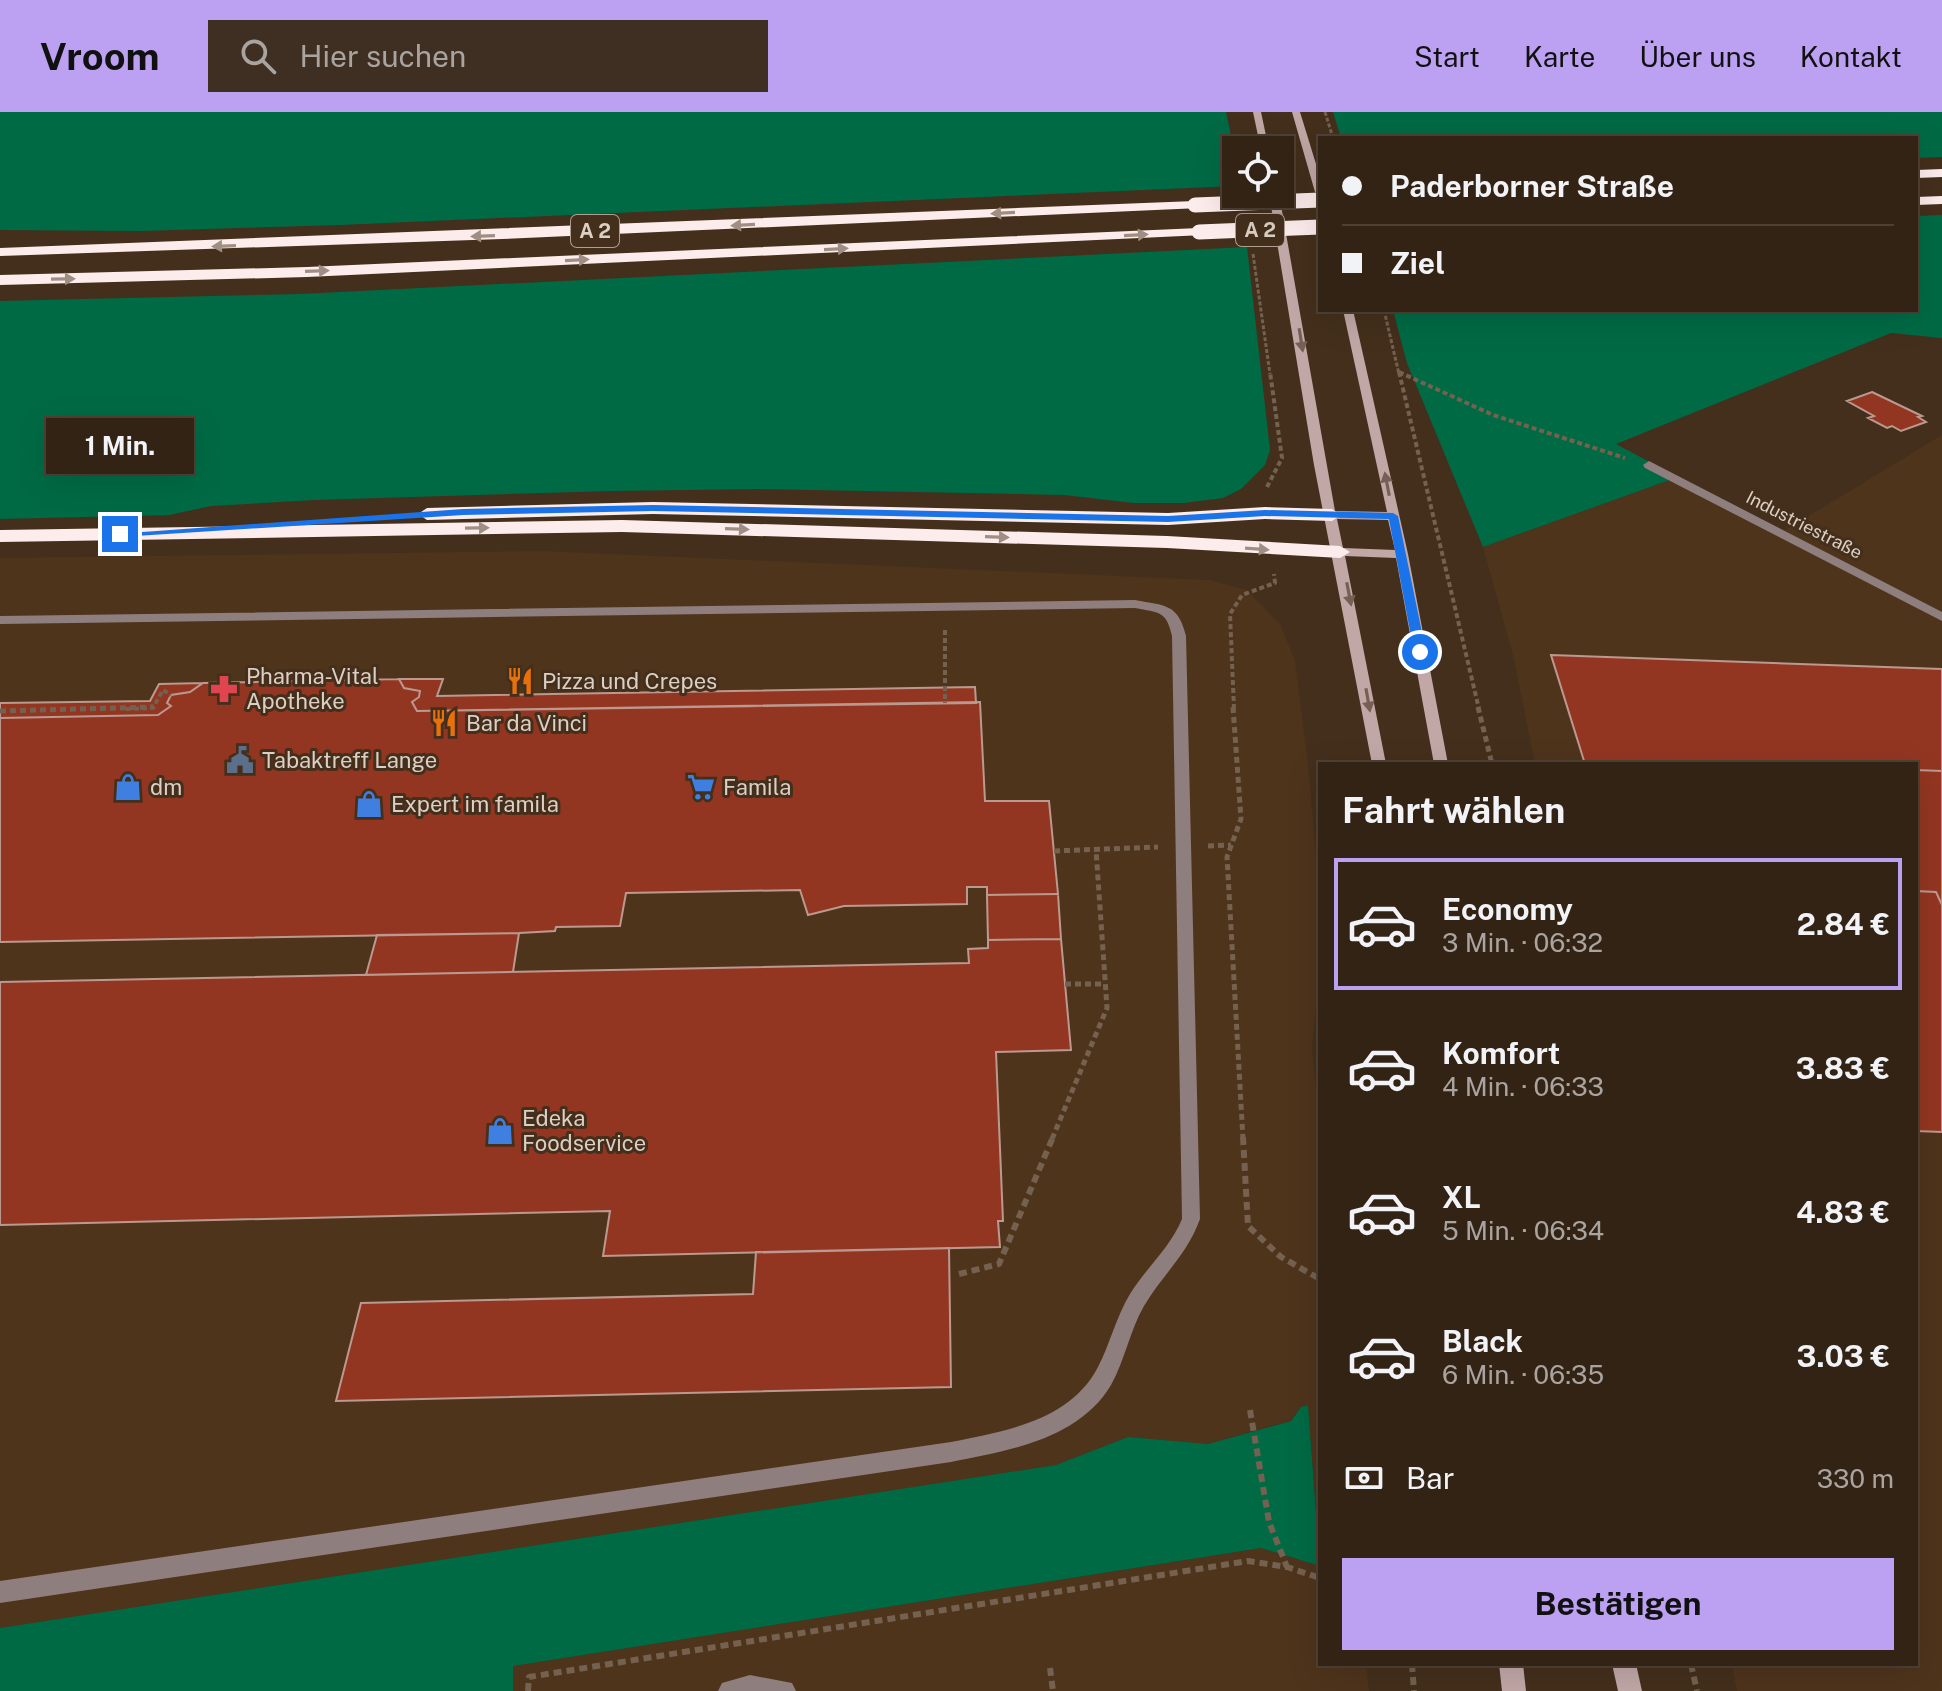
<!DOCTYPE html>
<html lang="de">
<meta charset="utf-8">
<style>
:root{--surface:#332315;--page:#3e2f22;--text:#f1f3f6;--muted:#a9a4a0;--line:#4e4034;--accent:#bca0f2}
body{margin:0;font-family:"Public Sans",sans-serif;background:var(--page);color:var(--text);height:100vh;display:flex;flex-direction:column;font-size:30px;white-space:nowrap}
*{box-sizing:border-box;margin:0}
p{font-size:26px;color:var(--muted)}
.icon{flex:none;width:44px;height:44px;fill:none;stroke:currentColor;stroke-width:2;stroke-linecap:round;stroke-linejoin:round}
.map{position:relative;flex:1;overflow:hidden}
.side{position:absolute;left:1318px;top:650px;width:600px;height:904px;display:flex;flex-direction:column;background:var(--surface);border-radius:0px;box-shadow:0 8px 32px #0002,0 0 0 2px var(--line)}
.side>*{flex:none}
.guide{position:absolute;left:1318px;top:24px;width:600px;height:176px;border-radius:0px;box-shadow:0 8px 32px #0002,0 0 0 2px var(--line);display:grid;align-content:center;height:176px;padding:0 24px;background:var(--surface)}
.buttons{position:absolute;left:1222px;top:24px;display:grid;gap:16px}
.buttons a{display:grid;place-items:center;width:72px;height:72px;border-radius:0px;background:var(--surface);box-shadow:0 8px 32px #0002,0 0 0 2px var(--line);font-size:40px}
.end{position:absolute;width:36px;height:36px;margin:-18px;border:10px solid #1a73e8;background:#fff;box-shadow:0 0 0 4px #fff}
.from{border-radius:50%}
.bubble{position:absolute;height:56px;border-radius:0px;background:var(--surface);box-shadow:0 8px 32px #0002,0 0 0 2px var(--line);font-size:26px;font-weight:700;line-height:56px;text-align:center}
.guide b{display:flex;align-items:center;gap:28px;height:76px;font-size:30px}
.guide b+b{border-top:2px solid var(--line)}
.guide i{width:20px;height:20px;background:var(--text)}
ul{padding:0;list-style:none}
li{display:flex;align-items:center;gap:24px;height:132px;margin:0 16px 12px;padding:0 8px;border:4px solid transparent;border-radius:0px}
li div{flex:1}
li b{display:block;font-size:30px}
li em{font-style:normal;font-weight:700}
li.active{border-color:var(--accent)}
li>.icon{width:72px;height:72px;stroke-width:1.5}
h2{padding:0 24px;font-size:36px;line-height:96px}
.pay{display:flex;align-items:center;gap:20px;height:88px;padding:0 24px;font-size:30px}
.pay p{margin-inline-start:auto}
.action{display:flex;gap:16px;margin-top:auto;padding:16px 24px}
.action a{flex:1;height:92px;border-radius:0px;background:var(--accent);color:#111;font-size:32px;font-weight:700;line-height:92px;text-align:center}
header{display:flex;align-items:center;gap:48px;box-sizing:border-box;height:112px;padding:0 40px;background:var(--accent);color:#111}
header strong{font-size:38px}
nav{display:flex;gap:44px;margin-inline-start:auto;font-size:28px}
.search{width:560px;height:72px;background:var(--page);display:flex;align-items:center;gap:20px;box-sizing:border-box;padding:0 28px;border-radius:0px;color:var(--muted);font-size:30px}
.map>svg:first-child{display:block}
</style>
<header>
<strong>Vroom</strong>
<div class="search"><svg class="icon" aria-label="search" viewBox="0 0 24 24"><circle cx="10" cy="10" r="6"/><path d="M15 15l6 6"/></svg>Hier suchen</div>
<nav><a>Start</a><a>Karte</a><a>Über uns</a><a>Kontakt</a></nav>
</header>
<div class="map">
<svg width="1942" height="1579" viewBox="0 0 1942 1579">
<rect width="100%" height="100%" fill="#442f1c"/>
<!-- built -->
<path fill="#4f341c" d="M 1942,323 L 1942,1579 L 1737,1579 L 1732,1552 L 1916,1552 L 1916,652 L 1535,652 L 1514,547 L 1483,435 L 1678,365 L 1784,419 Z
M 541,439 L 1209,468 L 1247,478 L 1280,512 L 1295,549 L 1309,661 L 1320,796 L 1320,850 L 1312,936 L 1320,1020 L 1320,1446 L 1308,1293 L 1301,1295 L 1291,1308 L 1207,1332 L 1128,1325 L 1056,1353 L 0,1516 L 0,446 Z
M 1261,1436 L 1320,1454 L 1320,1552 L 1366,1552 L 1369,1579 L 513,1579 L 513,1554 Z"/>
<!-- green -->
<path fill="#006a45" d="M 0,0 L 1226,0 L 1236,47 L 1236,74 L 340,113 L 141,119 L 0,118 Z
M 1333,0 L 1942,0 L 1942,45 L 1916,46 L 1916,26 L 1341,26 Z
M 1942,103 L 1942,226 L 1891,221 L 1616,332 L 1678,365 L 1483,435 L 1407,251 L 1393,198 L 1916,198 L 1916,104 Z
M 1247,135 L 1270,338 L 1265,353 L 1241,377 L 1223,386 L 1184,391 L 1134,391 L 1064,383 L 756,377 L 611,379 L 314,388 L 211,394 L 169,403 L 0,407 L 0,189 L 301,182 Z
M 1308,1293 L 1320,1454 L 1261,1436 L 513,1554 L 513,1579 L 0,1579 L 0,1516 L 1056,1353 L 1128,1325 L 1208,1332 L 1291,1309 L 1301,1295 Z"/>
<!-- building -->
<path fill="#933621" stroke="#bb9990" stroke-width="2" d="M 1872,280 L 1922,304 L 1918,305 L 1926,310 L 1901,319 L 1892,314 L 1887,316 L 1868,306 L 1874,304 L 1847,289 Z
M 1551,543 L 1942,557 L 1942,659 L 1916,658 L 1916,652 L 1585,652 Z
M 399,567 L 404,576 L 420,579 L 419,585 L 412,590 L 417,599 L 980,590 L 985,689 L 1049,689 L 1058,782 L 987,783 L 987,775 L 967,775 L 967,792 L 844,794 L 808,803 L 800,778 L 626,781 L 620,814 L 556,815 L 555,819 L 519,821 L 0,830 L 0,606 L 158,603 L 171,594 L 167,591 L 171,583 L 190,580 L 203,571 Z
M 399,567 L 443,567 L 437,584 L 975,575 L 976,591 L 417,599 L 412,590 L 419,585 L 420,579 L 404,576 Z
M 203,571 L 190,580 L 171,583 L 167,591 L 171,594 L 158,603 L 0,606 L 0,591 L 150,589 L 159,572 Z
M 1916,658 L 1942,659 L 1942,793 L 1936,780 L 1916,779 Z
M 1916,779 L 1936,780 L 1942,793 L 1942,1020 L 1916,1019 Z
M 1058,782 L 1061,827 L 988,828 L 987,783 Z
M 519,821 L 513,860 L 366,863 L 377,823 Z
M 1061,827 L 1071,938 L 996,940 L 1003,1109 L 998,1109 L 1000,1135 L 603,1144 L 610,1099 L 0,1113 L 0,870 L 969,851 L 968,837 L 988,836 L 988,828 Z
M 949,1136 L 951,1275 L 336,1289 L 361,1191 L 753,1182 L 756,1140 Z"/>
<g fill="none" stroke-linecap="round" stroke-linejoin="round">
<!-- path-far3 -->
<path stroke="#746150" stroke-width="3" stroke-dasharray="4 2" stroke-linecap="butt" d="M 1325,0 L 1333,26
M 1253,142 L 1270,262
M 1384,198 L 1399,262
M 1399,260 L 1403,262"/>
<!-- path-far2 -->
<path stroke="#746150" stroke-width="4" stroke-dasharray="5 3" stroke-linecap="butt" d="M 1399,260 L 1479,597
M 1399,260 L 1493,303 L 1625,346
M 1267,375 L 1282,346 L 1270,260
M 945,518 L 945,591
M 126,597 L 153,596 L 163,578 L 171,583
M 1234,597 L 1230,502 L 1242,483 L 1275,471 L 1274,462"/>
<!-- path-far1 -->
<path stroke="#746150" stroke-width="5" stroke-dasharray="6 4" stroke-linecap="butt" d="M 1233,595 L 1241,707 L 1227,745 L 1243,1027
M 1478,595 L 1492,652
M 0,599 L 154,595
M 1208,734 L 1231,733
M 1054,739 L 1158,735
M 1065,872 L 1105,872
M 1052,1027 L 1107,896 L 1096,738"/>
<!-- path -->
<path stroke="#746150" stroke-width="6" stroke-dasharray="8 5" stroke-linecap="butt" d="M 1243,1025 L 1248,1114 L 1281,1145 L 1320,1167
M 959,1162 L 999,1152 L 1053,1025
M 1250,1298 L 1269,1410 L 1287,1455
M 1412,1552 L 1414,1579
M 1691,1552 L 1697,1579
M 1050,1556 L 1053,1579
M 528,1579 L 529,1565 L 1248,1449 L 1287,1455 L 1320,1466"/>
<!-- lane -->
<path fill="#8e7e7e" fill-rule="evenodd" d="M 1649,349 L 1942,500 L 1942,509 L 1645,356 L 1643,353 Z
M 1135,488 C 1165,494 1178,491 1186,524 L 1200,1107 C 1187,1143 1163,1162 1144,1194 C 1130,1218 1125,1248 1111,1273 C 1079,1327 1008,1339 951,1350 L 0,1491 L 0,1469 L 951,1330 C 1005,1319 1070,1309 1098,1255 C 1110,1232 1116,1205 1130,1182 C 1146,1156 1170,1136 1182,1107 L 1172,524 C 1166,498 1159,501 1135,496 L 0,512 L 0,504 Z
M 750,1563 L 792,1571 L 796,1579 L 718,1579 L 722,1571 Z"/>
<!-- secondary -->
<path fill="#c1a8a7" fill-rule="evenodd" d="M 1253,0 L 1261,0 L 1269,38 L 1261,38 Z
M 1292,0 L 1300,0 L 1320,65 L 1320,83 L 1315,80 Z
M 1269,82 L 1279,82 L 1335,399 L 1387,400 L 1343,198 L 1353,198 L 1408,442 L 1448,652 L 1434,652 L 1396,446 L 1345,444 L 1386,652 L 1372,652 L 1314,353 ZM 1337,407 L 1388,408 L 1395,438 L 1343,436 Z
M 1499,1552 L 1523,1552 L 1526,1579 L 1502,1579 Z
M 1612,1552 L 1636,1552 L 1642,1579 L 1618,1579 Z"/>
<!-- highway -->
<path fill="#fceceb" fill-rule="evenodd" d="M 1942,57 L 1942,65 L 1916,66 L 1916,58 Z
M 1942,84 L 1942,92 L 1916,93 L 1916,85 Z
M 1195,89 L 1202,93 L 1200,96 L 502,127 L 0,144 L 0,136 Z
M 1199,116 L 1204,117 L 1204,123 L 307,165 L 0,173 L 0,163 L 307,155 Z
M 653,390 L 1168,401 L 1265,395 L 1332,397 L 1341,403 L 1332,409 L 1265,407 L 1168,413 L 653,402 L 427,408 L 418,402 L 427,396 Z
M 622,408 L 1167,424 L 1340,434 L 1350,440 L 1340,446 L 1167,436 L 622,420 L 0,430 L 0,418 Z"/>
<!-- highway-bridge -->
<path stroke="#fceceb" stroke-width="15" d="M 1195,93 L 1320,88
M 1199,120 L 1320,115"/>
</g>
<!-- one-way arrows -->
<defs><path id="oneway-solid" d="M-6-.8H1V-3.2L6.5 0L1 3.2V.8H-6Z" transform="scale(2)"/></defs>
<g fill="#a08e84">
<use href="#oneway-solid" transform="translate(1003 101) rotate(177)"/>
<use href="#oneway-solid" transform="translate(743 113) rotate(177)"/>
<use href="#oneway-solid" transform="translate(1136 123) rotate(-3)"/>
<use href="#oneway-solid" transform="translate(483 124) rotate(178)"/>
<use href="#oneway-solid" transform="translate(224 134) rotate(178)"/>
<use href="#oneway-solid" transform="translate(836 137) rotate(-3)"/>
<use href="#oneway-solid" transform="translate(577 148) rotate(-3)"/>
<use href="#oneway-solid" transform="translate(317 159) rotate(-2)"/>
<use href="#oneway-solid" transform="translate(63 167) rotate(-1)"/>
<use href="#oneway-solid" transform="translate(477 416) rotate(-1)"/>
<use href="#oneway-solid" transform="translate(737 417) rotate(2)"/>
<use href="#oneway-solid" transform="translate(997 425) rotate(2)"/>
<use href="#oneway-solid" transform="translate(1257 437) rotate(4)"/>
</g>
<g fill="#765f54">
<use href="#oneway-solid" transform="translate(1301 228) rotate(81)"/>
<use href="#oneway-solid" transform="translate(1387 372) rotate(-101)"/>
<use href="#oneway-solid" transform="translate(1349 482) rotate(79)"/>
<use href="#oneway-solid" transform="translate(1368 588) rotate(80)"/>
</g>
<!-- route -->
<path fill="#1a73e8" d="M 653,393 L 1168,404 L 1265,398 L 1393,401 L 1398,404 L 1426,540 L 1420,543 L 1414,540 L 1389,407 L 1265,404 L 1168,410 L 653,399 L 463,403 L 120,425 L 115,422 L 463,397 Z"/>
<!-- icons -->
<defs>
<g id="restaurant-bare" transform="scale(2.16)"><path d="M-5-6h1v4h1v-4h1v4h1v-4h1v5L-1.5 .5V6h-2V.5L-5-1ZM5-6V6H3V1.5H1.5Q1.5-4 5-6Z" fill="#e8710a" stroke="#442f1c" stroke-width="2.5" paint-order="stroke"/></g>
<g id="pharmacy-bare" transform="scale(2.16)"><path d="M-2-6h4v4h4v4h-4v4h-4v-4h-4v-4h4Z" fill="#e0444e" stroke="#442f1c" stroke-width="2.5" paint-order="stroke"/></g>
<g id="civic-bare" transform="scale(2.16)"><path d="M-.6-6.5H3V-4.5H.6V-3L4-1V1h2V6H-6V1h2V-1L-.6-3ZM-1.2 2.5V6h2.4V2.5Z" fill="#5c6f8a" stroke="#442f1c" stroke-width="2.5" paint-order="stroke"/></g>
<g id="shop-bare" transform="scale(2.16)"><path d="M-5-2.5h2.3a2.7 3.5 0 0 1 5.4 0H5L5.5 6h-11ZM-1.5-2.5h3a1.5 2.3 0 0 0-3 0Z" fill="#3f7fe0" stroke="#442f1c" stroke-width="2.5" paint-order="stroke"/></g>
<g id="supermarket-bare" transform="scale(2.16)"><path d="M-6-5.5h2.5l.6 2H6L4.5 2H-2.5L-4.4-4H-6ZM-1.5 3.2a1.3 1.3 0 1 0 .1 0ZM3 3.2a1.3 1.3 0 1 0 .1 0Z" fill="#3f7fe0" stroke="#442f1c" stroke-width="2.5" paint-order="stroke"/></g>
</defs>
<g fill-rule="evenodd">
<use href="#restaurant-bare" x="520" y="569"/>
<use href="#pharmacy-bare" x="224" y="577"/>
<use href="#restaurant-bare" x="444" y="611"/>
<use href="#civic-bare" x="240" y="648"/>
<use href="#shop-bare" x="128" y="675"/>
<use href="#supermarket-bare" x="701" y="675"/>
<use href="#shop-bare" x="369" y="692"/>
<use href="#shop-bare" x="500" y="1019"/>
</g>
<g text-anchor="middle" stroke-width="6" stroke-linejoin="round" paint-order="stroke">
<!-- far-street labels -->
<g font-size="18" fill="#dccfc3" stroke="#442f1c">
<text transform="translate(1804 413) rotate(27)" y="6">Industriestraße</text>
</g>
<!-- shield labels -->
<g fill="#442f1c" stroke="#ae9f91" stroke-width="2">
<rect x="1236" y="102" width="48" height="32" rx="6"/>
<rect x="571" y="103" width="48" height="32" rx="6"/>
</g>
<g font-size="20" font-weight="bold" fill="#dccfc3">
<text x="1260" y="125">A 2</text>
<text x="595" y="126">A 2</text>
</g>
<!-- poi labels -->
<g font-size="22" fill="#dccfc3" stroke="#442f1c" text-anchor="start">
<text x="246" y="572">Pharma-Vital<tspan x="246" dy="25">Apotheke</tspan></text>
<text x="542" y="577">Pizza und Crepes</text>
<text x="466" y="619">Bar da Vinci</text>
<text x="262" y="656">Tabaktreff Lange</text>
<text x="150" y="683">dm</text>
<text x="723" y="683">Famila</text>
<text x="391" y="700">Expert im famila</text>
<text x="522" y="1014">Edeka<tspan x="522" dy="25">Foodservice</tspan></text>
</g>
</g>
</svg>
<div class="buttons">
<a><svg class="icon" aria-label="locate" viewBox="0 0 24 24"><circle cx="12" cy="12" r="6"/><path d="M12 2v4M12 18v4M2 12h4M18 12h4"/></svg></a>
</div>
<i class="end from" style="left:1420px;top:540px"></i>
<i class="end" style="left:120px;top:422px"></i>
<div class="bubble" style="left:46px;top:306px;width:148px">1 Min.</div>
<div class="guide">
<b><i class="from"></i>Paderborner Straße</b>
<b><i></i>Ziel</b>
</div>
<section class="side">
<h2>Fahrt wählen</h2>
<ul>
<li class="active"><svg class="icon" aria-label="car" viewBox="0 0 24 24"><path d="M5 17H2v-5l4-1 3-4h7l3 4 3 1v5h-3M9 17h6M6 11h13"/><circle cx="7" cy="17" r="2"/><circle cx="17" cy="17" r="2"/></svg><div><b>Economy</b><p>3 Min. · 06:32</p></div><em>2.84 €</em></li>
<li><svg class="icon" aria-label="car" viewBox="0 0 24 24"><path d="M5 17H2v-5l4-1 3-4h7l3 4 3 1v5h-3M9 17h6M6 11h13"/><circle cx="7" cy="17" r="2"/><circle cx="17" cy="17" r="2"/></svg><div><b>Komfort</b><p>4 Min. · 06:33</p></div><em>3.83 €</em></li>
<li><svg class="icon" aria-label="car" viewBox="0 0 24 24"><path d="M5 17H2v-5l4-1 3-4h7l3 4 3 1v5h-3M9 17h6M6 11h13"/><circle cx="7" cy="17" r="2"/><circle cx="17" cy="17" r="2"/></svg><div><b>XL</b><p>5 Min. · 06:34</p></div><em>4.83 €</em></li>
<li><svg class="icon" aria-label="car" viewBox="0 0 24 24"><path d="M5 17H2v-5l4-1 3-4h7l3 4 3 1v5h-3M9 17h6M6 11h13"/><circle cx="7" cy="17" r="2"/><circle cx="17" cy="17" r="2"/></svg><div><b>Black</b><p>6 Min. · 06:35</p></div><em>3.03 €</em></li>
</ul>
<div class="pay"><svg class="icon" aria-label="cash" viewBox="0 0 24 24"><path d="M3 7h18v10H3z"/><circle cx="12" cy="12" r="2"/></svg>Bar<p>330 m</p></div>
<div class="action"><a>Bestätigen</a></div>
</section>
</div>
